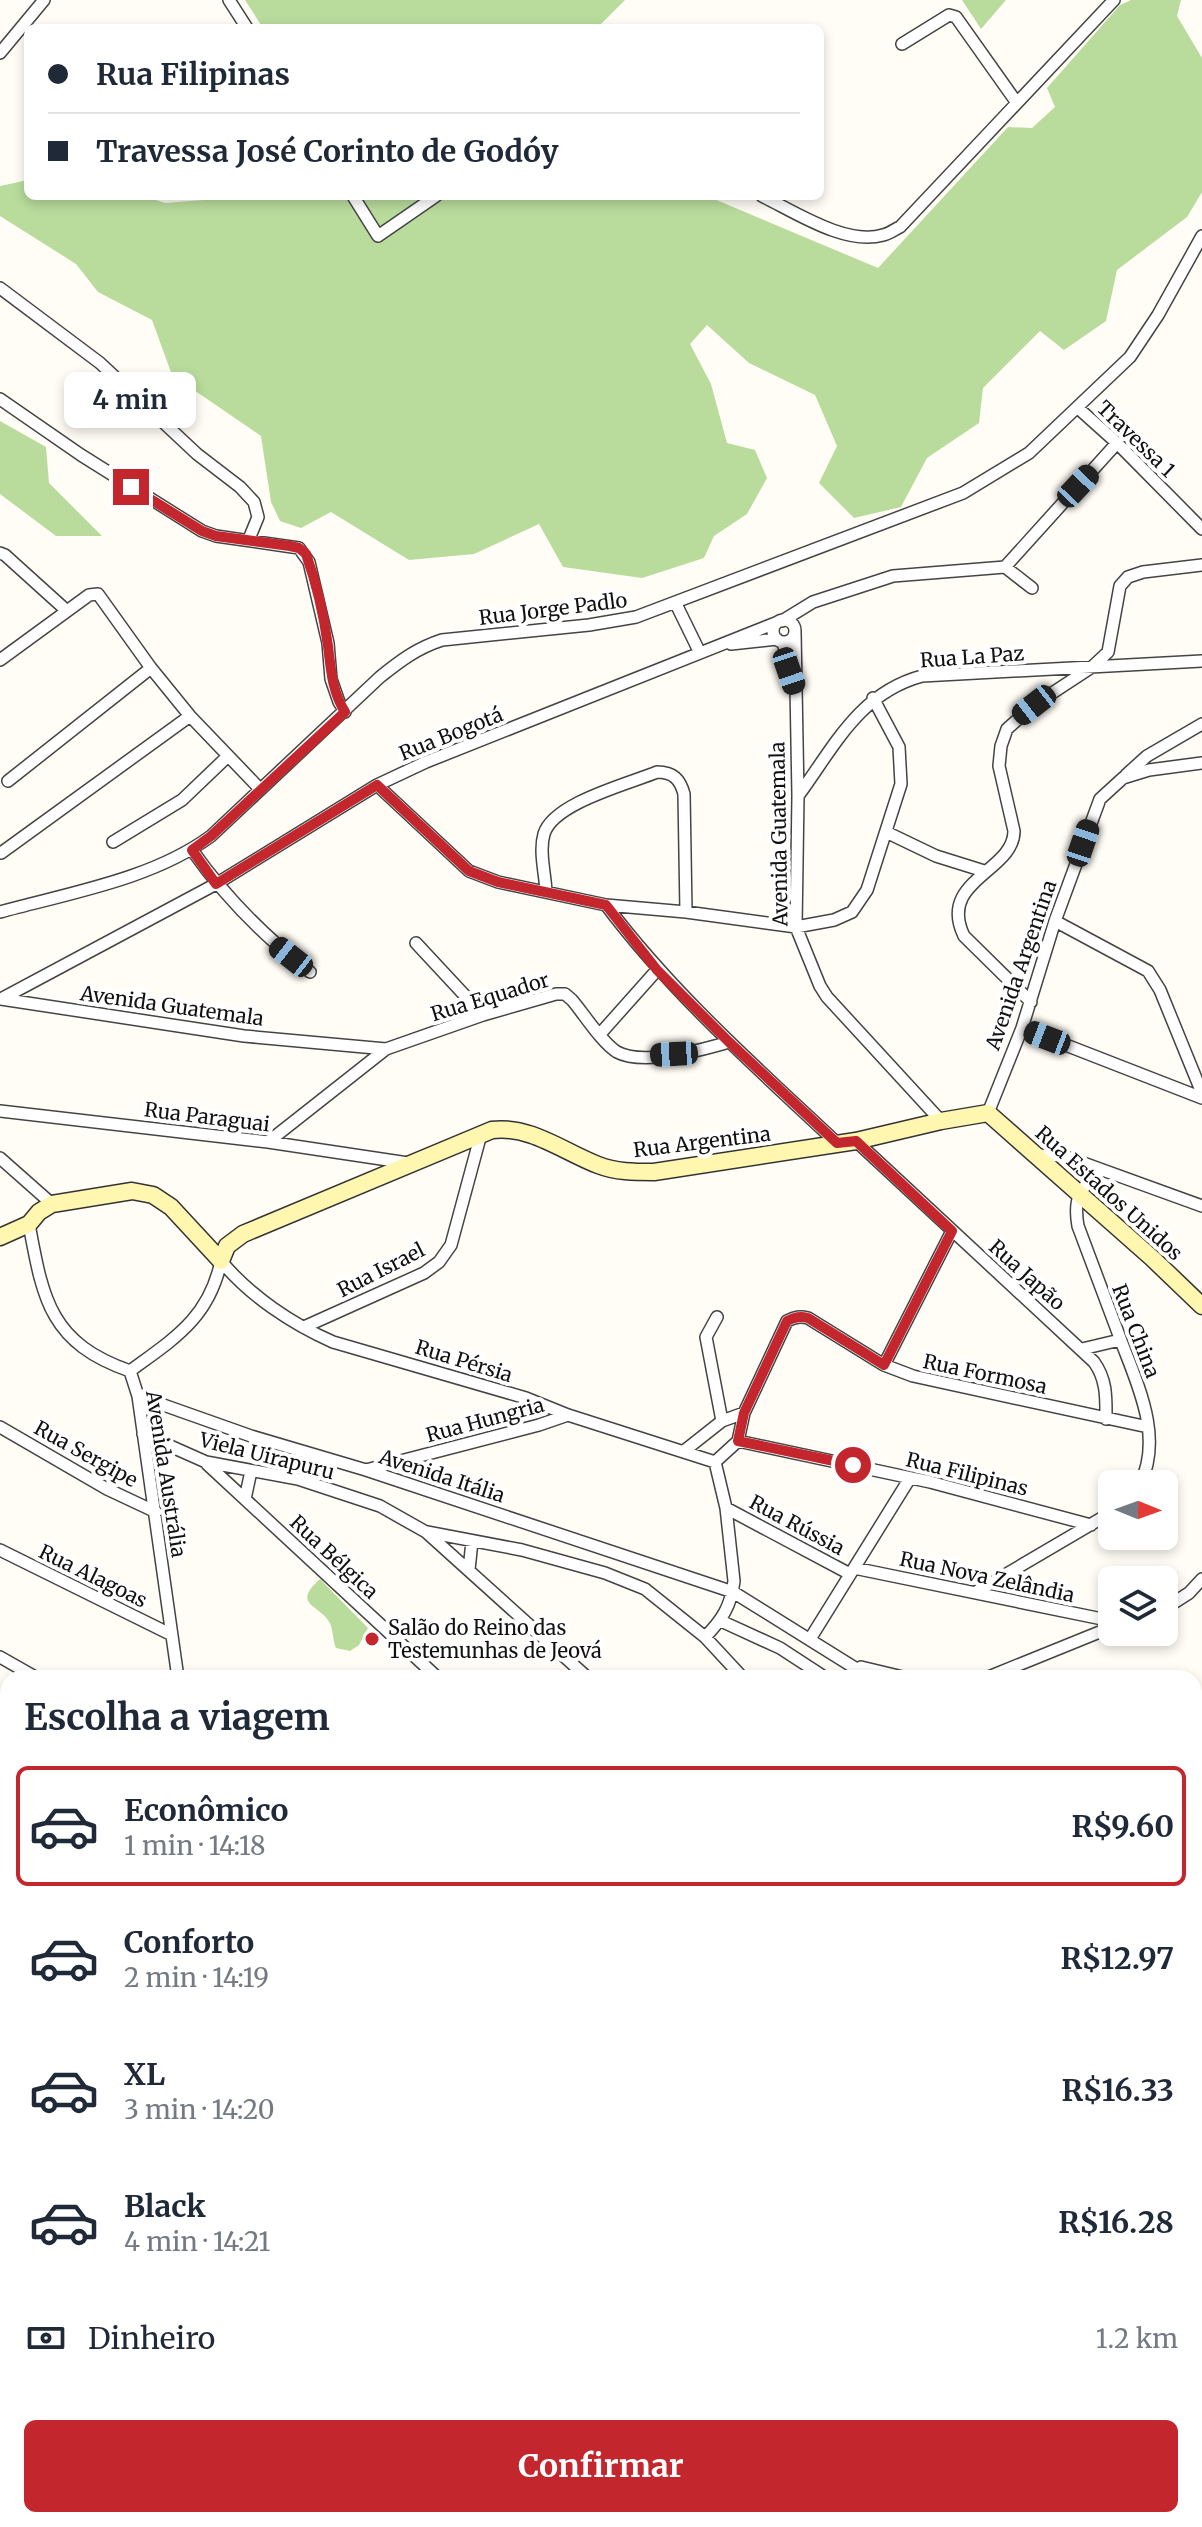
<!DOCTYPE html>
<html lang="pt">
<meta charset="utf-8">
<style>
:root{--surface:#fff;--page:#f2f2f3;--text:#1f2937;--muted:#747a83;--line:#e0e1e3;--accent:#c4262e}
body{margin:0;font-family:Merriweather,serif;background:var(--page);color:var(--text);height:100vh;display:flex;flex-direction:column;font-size:30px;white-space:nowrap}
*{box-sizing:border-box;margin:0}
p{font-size:26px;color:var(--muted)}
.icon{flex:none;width:44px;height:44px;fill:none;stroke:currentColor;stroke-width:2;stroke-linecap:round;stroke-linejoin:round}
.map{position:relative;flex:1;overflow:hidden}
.panel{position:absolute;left:0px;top:1670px;width:1202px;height:858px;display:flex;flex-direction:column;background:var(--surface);border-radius:24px 24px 0 0;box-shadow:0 4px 12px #0003}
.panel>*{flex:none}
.top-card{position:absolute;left:24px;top:24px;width:800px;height:176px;border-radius:12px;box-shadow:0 4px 12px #0003;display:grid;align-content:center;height:176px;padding:0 24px;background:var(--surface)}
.needle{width:52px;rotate:91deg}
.controls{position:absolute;left:1098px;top:1470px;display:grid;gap:16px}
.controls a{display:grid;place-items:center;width:80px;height:80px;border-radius:12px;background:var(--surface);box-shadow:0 4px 12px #0003;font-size:40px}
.end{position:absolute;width:36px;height:36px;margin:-18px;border:10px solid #c4262e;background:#fff;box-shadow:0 0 0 4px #fff}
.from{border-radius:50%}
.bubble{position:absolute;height:56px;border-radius:12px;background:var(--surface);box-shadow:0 4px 12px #0003;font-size:26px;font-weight:700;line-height:56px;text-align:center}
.car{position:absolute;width:24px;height:48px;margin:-24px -12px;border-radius:10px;box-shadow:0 0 6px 2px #0007;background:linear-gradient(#222 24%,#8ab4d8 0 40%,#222 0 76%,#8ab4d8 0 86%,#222 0)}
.top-card b{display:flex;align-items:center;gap:28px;height:76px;font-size:30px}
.top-card b+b{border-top:2px solid var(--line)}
.top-card i{width:20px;height:20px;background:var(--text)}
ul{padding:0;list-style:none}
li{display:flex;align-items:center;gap:24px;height:120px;margin:0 16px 12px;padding:0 8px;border:4px solid transparent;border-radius:12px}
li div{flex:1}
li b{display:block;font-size:30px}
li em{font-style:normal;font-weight:700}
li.on{border-color:var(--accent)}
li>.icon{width:72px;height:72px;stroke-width:1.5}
h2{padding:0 24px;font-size:36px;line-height:96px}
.pay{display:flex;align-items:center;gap:20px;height:88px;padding:0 24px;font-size:30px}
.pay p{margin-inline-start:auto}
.button{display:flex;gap:16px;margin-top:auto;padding:16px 24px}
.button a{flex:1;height:92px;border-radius:12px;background:var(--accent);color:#fff;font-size:32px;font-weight:700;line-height:92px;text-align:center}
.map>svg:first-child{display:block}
</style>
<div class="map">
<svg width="1202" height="2527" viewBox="0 0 1202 2527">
<rect width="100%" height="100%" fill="#fffdf5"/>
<!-- forest -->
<path fill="#b9dc9c" d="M 245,0 L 625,0 L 597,28 L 263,28 Z
M 962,0 L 1006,0 L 981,29 Z
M 1131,0 L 1181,0 L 1177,16 L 1202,58 L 1202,192 L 1187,217 L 1117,270 L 1106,321 L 1064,350 L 1040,331 L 983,388 L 979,423 L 927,458 L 901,507 L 854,518 L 819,483 L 837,446 L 815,395 L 749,363 L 707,325 L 690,344 L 711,384 L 727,443 L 755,450 L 767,478 L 747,514 L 714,536 L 704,558 L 642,578 L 563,567 L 539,524 L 474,554 L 409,560 L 331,512 L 301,528 L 280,521 L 271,502 L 261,436 L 172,375 L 152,320 L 98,292 L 76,264 L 0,216 L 0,186 L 28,180 L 28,196 L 144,196 L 165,203 L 216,199 L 217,196 L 707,196 L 878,268 L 1008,127 L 1032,128 L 1055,107 L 1047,88 L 1120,5 Z
M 0,421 L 46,447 L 49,483 L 102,536 L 56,536 L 0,494 Z
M 320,1579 L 368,1628 L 359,1645 L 350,1651 L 336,1648 C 333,1641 333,1630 330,1623 C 319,1604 291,1605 320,1579 Z"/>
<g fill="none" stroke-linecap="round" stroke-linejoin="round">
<!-- stream -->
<path stroke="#3f96cf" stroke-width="3" d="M 1194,1917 L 1202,1912"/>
<!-- street casing -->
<g stroke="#444" stroke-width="14">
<path id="street" d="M 229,0 L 247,28
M 902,44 L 949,15 L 956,17 L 1017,103
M 0,53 L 44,0
M 353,196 L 378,236 L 436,196
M 762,196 C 795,212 846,246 883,235 C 889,234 895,229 900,227 L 1114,0
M 0,288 L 100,363 L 197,454 L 240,487 L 254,502 L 258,517 L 249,539
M 0,399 L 81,455 L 202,531 L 216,536 L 299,548 L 309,562 L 328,643 L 331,679 L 339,702 L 345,712
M 1078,408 L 1117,443 L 1202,529
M 0,553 L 5,555 L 67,611
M 1005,567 L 1032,588
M 676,604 L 700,653
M773 631a11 11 0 1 1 22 0a11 11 0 1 1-22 0Z
M 782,621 L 813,602 L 893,576 L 1005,567 L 1117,443
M 795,632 L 798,796 L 796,927 L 820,986 L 827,997 L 941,1121
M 783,642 L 792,679
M 731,644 L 777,639
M 0,660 L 89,595 L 98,594 L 151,668 L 190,716 L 260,789
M 1126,775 L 1147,756 L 1202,724
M 8,781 L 151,668
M 377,785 L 469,871 L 498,882 L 606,905 C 673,994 756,1067 837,1143
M 798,796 C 834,747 859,693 922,676 L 1202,661
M 886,832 L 936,856 L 984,871
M 113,842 L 182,800 L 228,756
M 192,850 C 225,897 265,937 310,972
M 1,853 L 190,716
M 546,891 C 545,873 539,851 544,834 C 553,803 628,784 657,772 C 673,772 680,779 684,794 L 686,912
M 606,905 L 686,912 L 796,927 L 834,920 L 852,912 L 867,890 L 901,784 L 899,747 L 873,698
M 0,912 C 69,893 153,879 211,836 L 380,677 C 400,661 417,648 442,640 L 589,625 L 636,617 L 963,493 L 1029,453 L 1130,357 L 1158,315 L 1202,236
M 1055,921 L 1148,971 L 1160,990 L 1202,1093
M 416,943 L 483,1015
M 1,999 L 216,884 L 377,785 L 426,762 L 778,622
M 1,999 L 244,1036 L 386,1049
M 1031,1002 L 964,936 C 937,880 1014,872 1014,831 L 999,766 L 1001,746 L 1007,729 L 1034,705 L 1092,667 L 1108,652 L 1120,586 L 1128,577 L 1143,572 L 1202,565
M 1022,1028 L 1202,1098
M 600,1034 L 657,970
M 0,1111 L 268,1142 L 408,1163
M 988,1113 L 1022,1028 L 1055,921 L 1100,799 L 1123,778 L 1149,770 L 1202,763
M 856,1141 L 1094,1362 C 1107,1380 1106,1398 1106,1419
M 268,1142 L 386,1049 L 483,1015 L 556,994 L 565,994 L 572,1000 C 584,1014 602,1043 617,1052 C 643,1066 702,1050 729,1042
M 1036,1155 L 1064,1156 L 1202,1206
M 0,1158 L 52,1204
M 1099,1170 C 1080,1190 1073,1198 1078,1226 C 1091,1261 1104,1296 1117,1330 C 1134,1378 1165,1434 1140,1484
M 29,1224 C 43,1300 50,1343 130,1371
M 221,1261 C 250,1296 292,1324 333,1342 L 526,1398 L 568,1415 L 715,1462
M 717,1317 L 706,1337 L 722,1421
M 304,1327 L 424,1273 L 439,1262 L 451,1245 L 481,1134
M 1082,1349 L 1120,1340
M 884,1365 L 952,1231
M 130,1371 L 138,1396 L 178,1678
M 130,1371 C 175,1338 209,1318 221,1261
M 138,1396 L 251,1436 L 366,1470 L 733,1592 L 871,1678
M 0,1427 L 107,1489 L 156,1512
M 143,1434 L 206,1462 L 298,1479 L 380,1506 L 426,1532 L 588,1678
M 738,1441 L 930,1482 L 1091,1525
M 684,1451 L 722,1421 L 744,1413
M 207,1464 L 438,1678
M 366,1470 L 539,1425 L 568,1415
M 245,1499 L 251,1471
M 726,1508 L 850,1574
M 427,1532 L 522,1550 L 605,1573 L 645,1589 L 705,1637 L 743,1678
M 0,1550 L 170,1634
M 854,1568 L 1112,1621
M 469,1570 L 472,1541
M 976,1592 L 1112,1512
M 1164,1609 L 1189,1593 L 1202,1579
M 721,1621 L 780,1648 L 826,1678
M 705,1637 C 722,1620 731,1606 734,1581 L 726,1508 L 715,1462 L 738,1441 L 744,1413 L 787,1321 C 795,1317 800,1316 808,1318 L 884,1365 L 913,1376 L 1148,1427
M 810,1639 L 910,1478
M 0,1657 L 37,1678
M 861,1667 L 907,1678
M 986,1678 L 1112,1627
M 0,1769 L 8,1773
M 1194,1877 L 1202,1873
M 0,1900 L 8,1905
M 1194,1999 L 1202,2013
M 0,2054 L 8,2058
M 1194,2158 L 1202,2167
M 0,2198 L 8,2199
M 0,2225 L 8,2225
M 1194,2319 L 1202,2318
M 0,2367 L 8,2367
M 1194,2421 L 1202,2413
M 0,2493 L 8,2492
M 196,2520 L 206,2527
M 446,2527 L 458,2520
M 661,2527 L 668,2520
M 803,2527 L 809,2520
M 946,2527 L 953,2520
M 1093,2527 L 1100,2520"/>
</g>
<!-- secondary casing -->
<g stroke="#333" stroke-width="19">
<path id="secondary" d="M 0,1237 L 29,1224 L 39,1212 L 52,1204 L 132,1191 L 153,1195 L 171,1207 L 221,1261 L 227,1246 L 243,1234 L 492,1130 C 530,1125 564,1152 598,1165 C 616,1172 634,1172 654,1172 L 856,1141 L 941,1121 L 988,1113 L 1152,1258 L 1202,1306
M 1194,1743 L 1202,1733
M 1194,1983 L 1202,1973
M 184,2527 L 195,2520
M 232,2527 L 245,2520"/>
</g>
<!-- street -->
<use href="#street" stroke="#fff" stroke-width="11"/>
<!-- secondary -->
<use href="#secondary" stroke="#fff6b0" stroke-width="16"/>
</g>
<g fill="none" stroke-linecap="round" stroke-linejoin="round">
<!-- route -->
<path stroke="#c4262e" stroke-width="10" d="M 131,487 L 202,531 L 216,536 L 290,546 L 299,548 L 306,554 C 316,582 324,616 328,646 C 331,670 332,691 345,712 L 211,836 L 192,850 L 216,884 L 377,785 L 469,871 L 498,882 L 606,905 L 657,970 L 729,1042 L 837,1143 L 856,1141 L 952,1231 L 884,1365 L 808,1318 C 800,1316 795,1317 787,1321 L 744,1413 L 738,1441 L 853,1465"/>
</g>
<!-- markers -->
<circle fill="#c4262e" stroke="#fff" stroke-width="3" cx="372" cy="1639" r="8"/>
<g text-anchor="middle" stroke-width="8" stroke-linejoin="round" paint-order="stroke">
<!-- street labels -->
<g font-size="20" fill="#111" stroke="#fff">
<text transform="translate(1136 439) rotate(44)" y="7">Travessa 1</text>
<text transform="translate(553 609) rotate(-7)" y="7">Rua Jorge Padlo</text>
<text transform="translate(972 657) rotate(-4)" y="7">Rua La Paz</text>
<text transform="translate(451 734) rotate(-22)" y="7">Rua Bogotá</text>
<text transform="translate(779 834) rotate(-91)" y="7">Avenida Guatemala</text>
<text transform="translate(1021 965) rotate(-71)" y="7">Avenida Argentina</text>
<text transform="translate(490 997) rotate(-17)" y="7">Rua Equador</text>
<text transform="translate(172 1006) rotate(8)" y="7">Avenida Guatemala</text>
<text transform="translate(207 1117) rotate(7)" y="7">Rua Paraguai</text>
<text transform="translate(702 1142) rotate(-7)" y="7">Rua Argentina</text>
<text transform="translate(1109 1193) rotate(42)" y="7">Rua Estados Unidos</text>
<text transform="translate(381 1270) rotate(-27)" y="7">Rua Israel</text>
<text transform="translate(1027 1275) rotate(42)" y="7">Rua Japão</text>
<text transform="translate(1136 1331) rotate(69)" y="7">Rua China</text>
<text transform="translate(464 1361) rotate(17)" y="7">Rua Pérsia</text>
<text transform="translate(985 1374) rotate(12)" y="7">Rua Formosa</text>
<text transform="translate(485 1420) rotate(-15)" y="7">Rua Hungria</text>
<text transform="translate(86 1454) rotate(29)" y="7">Rua Sergipe</text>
<text transform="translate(267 1456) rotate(14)" y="7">Viela Uirapuru</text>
<text transform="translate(166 1474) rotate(81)" y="7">Avenida Austrália</text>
<text transform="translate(967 1474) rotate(14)" y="7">Rua Filipinas</text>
<text transform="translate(442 1476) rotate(18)" y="7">Avenida Itália</text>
<text transform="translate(797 1525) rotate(28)" y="7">Rua Rússia</text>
<text transform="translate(334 1557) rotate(43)" y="7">Rua Bélgica</text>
<text transform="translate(93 1576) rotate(26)" y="7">Rua Alagoas</text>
<text transform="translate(987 1577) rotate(12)" y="7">Rua Nova Zelândia</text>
</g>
<!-- poi labels -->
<g font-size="20" fill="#111" stroke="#fff" text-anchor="start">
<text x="388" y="1635">Salão do Reino das<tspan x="388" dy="23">Testemunhas de Jeová</tspan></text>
</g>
</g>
</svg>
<div class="controls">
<a><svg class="needle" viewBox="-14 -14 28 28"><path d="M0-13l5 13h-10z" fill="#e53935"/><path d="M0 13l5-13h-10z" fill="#747a83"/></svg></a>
<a><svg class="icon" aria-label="layers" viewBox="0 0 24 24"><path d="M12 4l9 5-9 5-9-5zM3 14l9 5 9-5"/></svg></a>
</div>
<i class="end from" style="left:853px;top:1465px"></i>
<i class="end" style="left:131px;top:487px"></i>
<div class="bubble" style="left:64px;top:372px;width:132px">4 min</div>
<i class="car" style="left:1078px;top:486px;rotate:43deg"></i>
<i class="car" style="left:789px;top:671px;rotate:161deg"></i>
<i class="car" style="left:1034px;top:705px;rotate:232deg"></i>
<i class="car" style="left:1083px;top:843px;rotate:19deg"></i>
<i class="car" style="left:291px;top:957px;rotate:308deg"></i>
<i class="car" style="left:1047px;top:1038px;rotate:291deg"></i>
<i class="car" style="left:674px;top:1054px;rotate:267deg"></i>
<div class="top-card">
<b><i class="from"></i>Rua Filipinas</b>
<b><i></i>Travessa José Corinto de Godóy</b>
</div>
<section class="panel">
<h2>Escolha a viagem</h2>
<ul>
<li class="on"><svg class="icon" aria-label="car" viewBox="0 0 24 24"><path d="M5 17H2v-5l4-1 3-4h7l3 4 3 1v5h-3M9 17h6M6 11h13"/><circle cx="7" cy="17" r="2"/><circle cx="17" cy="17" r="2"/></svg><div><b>Econômico</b><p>1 min · 14:18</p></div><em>R$9.60</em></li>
<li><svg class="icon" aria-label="car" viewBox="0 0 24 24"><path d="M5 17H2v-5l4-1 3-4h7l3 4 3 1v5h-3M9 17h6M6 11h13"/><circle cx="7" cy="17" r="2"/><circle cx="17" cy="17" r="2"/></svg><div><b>Conforto</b><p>2 min · 14:19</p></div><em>R$12.97</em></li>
<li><svg class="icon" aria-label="car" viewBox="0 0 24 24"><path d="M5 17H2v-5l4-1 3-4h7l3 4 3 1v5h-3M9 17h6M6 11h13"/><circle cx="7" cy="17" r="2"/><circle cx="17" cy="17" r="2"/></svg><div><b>XL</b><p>3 min · 14:20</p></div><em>R$16.33</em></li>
<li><svg class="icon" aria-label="car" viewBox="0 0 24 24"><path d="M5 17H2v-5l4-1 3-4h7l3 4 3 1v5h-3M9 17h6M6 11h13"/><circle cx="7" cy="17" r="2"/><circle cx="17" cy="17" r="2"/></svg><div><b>Black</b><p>4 min · 14:21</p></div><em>R$16.28</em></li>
</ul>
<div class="pay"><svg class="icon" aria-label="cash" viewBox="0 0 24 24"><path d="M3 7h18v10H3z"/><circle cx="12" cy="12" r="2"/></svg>Dinheiro<p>1.2 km</p></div>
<div class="button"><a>Confirmar</a></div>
</section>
</div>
